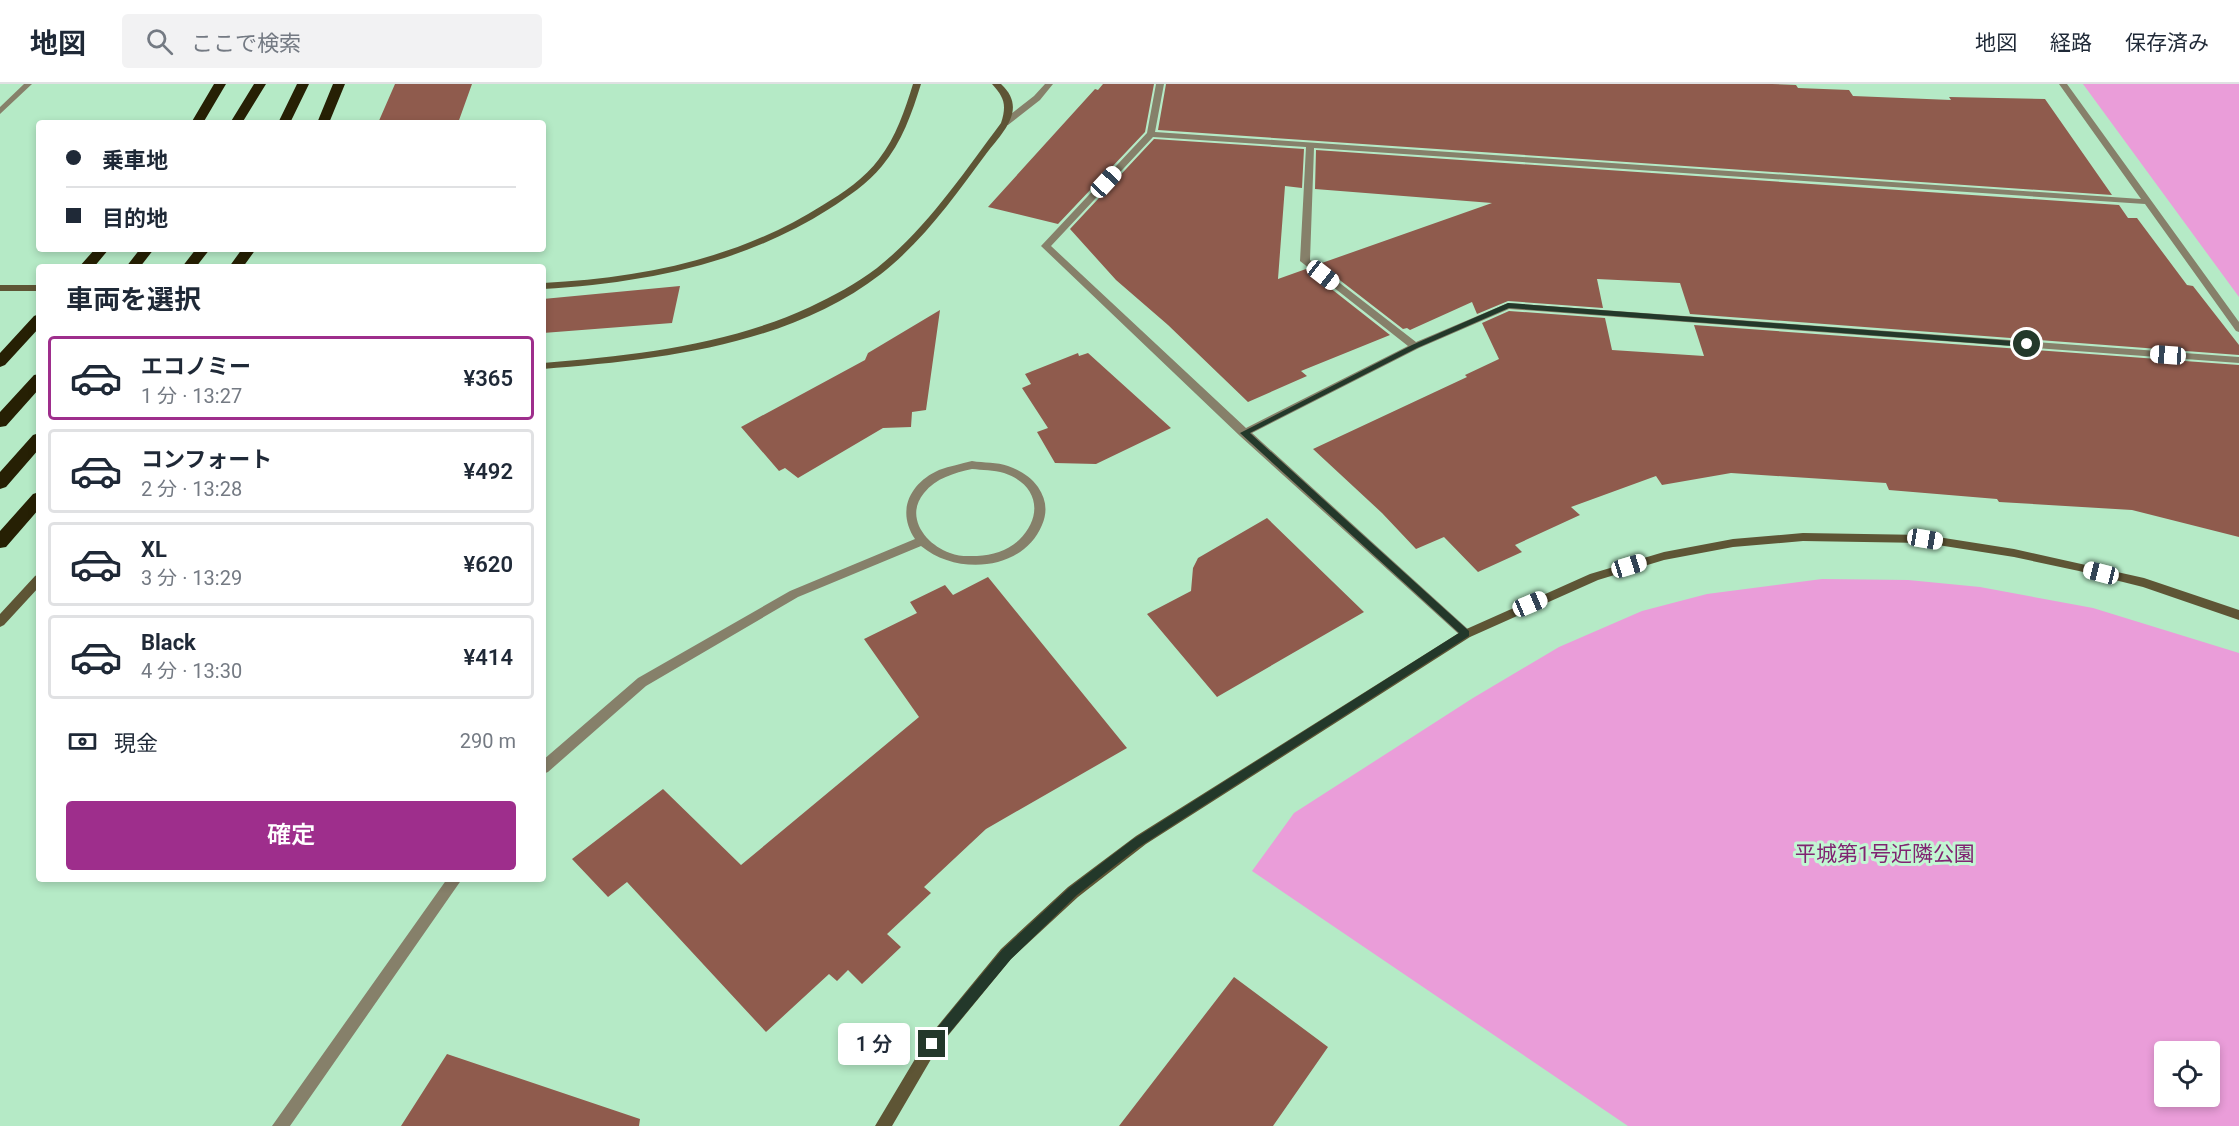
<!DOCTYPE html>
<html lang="ja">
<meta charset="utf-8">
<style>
:root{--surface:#fff;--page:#f2f2f3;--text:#1f2937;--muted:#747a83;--line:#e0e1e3;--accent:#9e2e8c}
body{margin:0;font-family:Roboto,"Noto Sans JP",sans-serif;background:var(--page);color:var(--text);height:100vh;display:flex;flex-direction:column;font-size:22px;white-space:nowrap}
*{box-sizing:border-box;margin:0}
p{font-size:20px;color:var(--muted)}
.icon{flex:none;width:33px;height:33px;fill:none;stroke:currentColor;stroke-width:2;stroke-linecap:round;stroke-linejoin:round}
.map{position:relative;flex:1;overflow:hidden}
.sheet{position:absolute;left:36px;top:180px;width:510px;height:618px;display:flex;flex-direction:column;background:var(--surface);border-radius:6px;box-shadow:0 3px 9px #0003}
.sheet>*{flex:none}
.hud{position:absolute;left:36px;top:36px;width:510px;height:132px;border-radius:6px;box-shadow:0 3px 9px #0003;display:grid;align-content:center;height:132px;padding:0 30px;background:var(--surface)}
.controls{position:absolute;left:2154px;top:957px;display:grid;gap:12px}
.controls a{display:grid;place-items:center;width:66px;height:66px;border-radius:6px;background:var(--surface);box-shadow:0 3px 9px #0003;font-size:30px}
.end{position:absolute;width:27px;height:27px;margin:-14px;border:8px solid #23382a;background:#fff;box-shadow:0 0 0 3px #fff}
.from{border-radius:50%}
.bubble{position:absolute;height:42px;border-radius:6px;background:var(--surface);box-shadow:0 3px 9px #0003;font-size:20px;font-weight:600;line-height:42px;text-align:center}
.car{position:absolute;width:18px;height:36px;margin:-18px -9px;border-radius:8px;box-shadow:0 0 4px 2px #0007;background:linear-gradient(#fff 24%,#345 0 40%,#fff 0 76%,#345 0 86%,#fff 0)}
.hud b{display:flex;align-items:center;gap:21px;height:57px;font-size:22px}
.hud b+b{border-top:2px solid var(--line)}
.hud i{width:15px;height:15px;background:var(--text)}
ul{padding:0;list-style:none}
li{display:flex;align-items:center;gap:18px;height:84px;margin:0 12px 9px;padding:0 18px;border:3px solid var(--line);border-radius:6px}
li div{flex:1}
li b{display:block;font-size:22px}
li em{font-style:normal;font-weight:600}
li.selected{border-color:var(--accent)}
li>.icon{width:54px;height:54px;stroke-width:1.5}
h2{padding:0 30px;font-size:27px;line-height:72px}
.pay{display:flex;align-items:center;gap:15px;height:66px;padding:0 30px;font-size:22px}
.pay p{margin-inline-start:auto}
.button{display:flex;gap:12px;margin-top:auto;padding:12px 30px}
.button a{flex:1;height:69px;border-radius:6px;background:var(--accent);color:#fff;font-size:24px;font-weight:600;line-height:69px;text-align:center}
header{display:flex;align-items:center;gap:36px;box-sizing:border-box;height:84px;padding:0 30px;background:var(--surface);border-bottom:2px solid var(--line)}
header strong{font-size:28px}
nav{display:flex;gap:33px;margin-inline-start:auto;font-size:21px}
.search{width:420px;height:54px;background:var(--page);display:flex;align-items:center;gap:15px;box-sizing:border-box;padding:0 21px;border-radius:6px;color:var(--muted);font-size:22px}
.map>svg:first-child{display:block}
</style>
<header>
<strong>地図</strong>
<div class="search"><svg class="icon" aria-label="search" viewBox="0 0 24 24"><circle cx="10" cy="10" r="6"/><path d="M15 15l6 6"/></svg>ここで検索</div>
<nav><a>地図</a><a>経路</a><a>保存済み</a></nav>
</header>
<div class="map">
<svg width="2239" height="1042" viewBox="0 0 2239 1042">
<rect width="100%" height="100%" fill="#b5eac6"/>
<!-- green -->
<path fill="#ea9dd9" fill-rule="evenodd" d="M 2083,0 L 2239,0 L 2239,213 Z
M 1822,495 L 1908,496 L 1980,503 L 2093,524 L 2239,569 L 2239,1042 L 1628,1042 L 1252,787 L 1294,729 L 1473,614 L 1559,563 L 1642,527 L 1707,510 ZM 2164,968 L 2210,968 L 2210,1012 L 2164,1012 Z"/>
<!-- building -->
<path fill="#8f5b4d" d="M 395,0 L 472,0 L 458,39 L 378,39 Z
M 1103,0 L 1154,0 L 1145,48 L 1058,140 L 988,123 L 1095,5 L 1098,6 Z
M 1166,0 L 1772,0 L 1796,1 L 1798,4 L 1849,6 L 1853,12 L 1951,16 L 1949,13 L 2045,15 L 2112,111 L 1158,46 Z
M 1154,55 L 1304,65 L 1302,104 L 1285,102 L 1278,195 L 1306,185 L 1390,251 L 1301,287 L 1307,292 L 1248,318 L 1168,241 L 1116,196 L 1070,145 Z
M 1316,66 L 2119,121 L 2128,134 L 2137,134 L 2187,201 L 2193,202 L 2239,261 L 2239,271 L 1690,230 L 1680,199 L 1597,195 L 1603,224 L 1508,217 L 1477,230 L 1472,218 L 1410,246 L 1407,244 L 1403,245 L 1319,180 L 1492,119 L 1315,105 Z
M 680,202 L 672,239 L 543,249 L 543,215 Z
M 940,226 L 926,326 L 912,328 L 911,343 L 883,344 L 798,394 L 785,384 L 779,387 L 741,343 L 865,276 L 868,269 Z
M 1509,227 L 1605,234 L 1612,266 L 1704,272 L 1694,241 L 2239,281 L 2239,453 L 2132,426 L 1999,418 L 1997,415 L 1889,406 L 1886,399 L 1731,389 L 1662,401 L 1656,392 L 1571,423 L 1580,431 L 1515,461 L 1522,468 L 1478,488 L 1444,453 L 1416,465 L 1382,429 L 1313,365 L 1467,293 L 1465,291 L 1499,275 L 1482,239 Z
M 1078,269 L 1079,272 L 1088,269 L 1171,344 L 1096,380 L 1055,379 L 1037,348 L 1048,344 L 1022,304 L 1031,300 L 1025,290 Z
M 1267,434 L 1364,528 L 1217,613 L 1147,530 L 1191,507 L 1193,484 L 1198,474 Z
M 988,493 L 1127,664 L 986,745 L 924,803 L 931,809 L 887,850 L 901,863 L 862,900 L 848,886 L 837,897 L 829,890 L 766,948 L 627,798 L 608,813 L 572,775 L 663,705 L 741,781 L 919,633 L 864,555 L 917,529 L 910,518 L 945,501 L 953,511 Z
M 1234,893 L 1328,963 L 1273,1042 L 1119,1042 Z
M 447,970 L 640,1035 L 639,1042 L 401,1042 Z"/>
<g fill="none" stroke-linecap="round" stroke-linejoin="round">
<!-- lane -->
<path fill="#86806a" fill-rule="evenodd" d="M 972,377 C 984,379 997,378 1008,382 C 1020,386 1031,393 1038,403 C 1046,415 1048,427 1042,441 C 1023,487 957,492 921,462 L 798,513 L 646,602 L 548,688 L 543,690 L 543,676 L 638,594 L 790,507 L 915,455 C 896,427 910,399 939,386 C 950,382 961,380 972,377 ZM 972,385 C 982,386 994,386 1004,389 C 1038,400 1044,432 1019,456 C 1007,467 993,471 977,472 C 968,472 959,473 950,469 C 926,461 904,433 924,409 C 936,394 954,389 972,385 Z
M 447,795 L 462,795 L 290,1042 L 272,1042 Z"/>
<!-- street -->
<path fill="#86806a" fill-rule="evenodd" d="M 24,0 L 32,0 L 0,30 L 0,23 Z
M 1045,0 L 1053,0 L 1040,16 L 1008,41 L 1002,41 L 1002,37 L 1034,12 Z
M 1156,0 L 1164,0 L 1155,48 L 2141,115 L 2059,0 L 2067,0 L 2239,238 L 2239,248 L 2236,247 L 2145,120 L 1314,64 L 1310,176 L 1416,258 L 1508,219 L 2239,273 L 2239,279 L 1509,225 L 1419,264 L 1252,349 L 1470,547 L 1472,550 L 1470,553 L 1462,553 L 1240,352 L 1041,162 L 1147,49 ZM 1153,53 L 1306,63 L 1300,177 L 1408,262 L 1246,344 L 1051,162 Z"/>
<!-- secondary -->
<path fill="#5e5535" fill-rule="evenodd" d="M 913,0 L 921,0 C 912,29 902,58 882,82 C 868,99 848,113 829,125 C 743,180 644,199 543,205 L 543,199 C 641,194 738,175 823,121 C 843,109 865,94 879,75 C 896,53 905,26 913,0 Z
M 992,0 L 1001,0 C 1028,25 1003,48 986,70 C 955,112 923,157 881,190 C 788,262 657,276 543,285 L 543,279 C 635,271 725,262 810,223 C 833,212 856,200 877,184 C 927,144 963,90 1001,39 C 1007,21 1004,13 992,0 Z
M 0,201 L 39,201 L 39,207 L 0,207 Z
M 1803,449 L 1925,451 L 2014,465 L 2144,494 L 2239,526 L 2239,536 L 2143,503 L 2079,487 L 2014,473 L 1925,459 L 1803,457 L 1733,463 L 1664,476 L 1598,496 L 1470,553 L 1146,760 L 1078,813 L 1011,875 L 937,965 L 892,1042 L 875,1042 L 927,955 L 1001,865 L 1068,803 L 1136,752 L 1462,547 L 1590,490 L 1664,468 L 1733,455 Z
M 39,490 L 39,503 L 4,541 L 0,543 L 0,530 L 35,492 Z"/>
<!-- highway -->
<path fill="#262004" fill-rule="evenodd" d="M 214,0 L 226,0 L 203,39 L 191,39 Z
M 254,0 L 266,0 L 242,39 L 230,39 Z
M 297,0 L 309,0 L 290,39 L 278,39 Z
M 333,0 L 345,0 L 329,39 L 317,39 Z
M 95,165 L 109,165 L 94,183 L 79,183 Z
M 140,165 L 154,165 L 140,183 L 126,183 Z
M 196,165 L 210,165 L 196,183 L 182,183 Z
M 242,165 L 256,165 L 243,183 L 229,183 Z
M 39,230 L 39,244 L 5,281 L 0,283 L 0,269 L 34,232 Z
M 39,290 L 39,305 L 6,342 L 0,343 L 0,328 L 34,291 Z
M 39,349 L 39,365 L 6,403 L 0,405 L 0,388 L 33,351 Z
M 39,408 L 39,425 L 6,463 L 0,464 L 0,447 L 33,410 Z"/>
</g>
<!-- route -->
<path fill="#23382a" d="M 1508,219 L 2027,258 L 2031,260 L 2027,263 L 1509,224 L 1417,264 L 1250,349 L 1469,547 L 1469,552 L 1139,763 L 1077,811 L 1011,875 L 936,965 L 932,967 L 927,965 L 925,960 L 927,956 L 1002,866 L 1069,804 L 1132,756 L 1459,549 L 1240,349 L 1412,261 Z"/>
<g text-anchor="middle" stroke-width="6" stroke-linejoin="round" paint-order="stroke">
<!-- park labels -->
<g font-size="21" fill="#802471" stroke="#c2f7d3">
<text x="1885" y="777">平城第1号近隣公園</text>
</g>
</g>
</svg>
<div class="controls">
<a><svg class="icon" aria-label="locate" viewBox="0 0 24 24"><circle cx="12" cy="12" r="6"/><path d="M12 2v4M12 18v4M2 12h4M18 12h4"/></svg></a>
</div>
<i class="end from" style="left:2027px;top:260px"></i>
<i class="end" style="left:932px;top:960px"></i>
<div class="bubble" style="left:838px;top:939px;width:72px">1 分</div>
<i class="car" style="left:1106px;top:98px;rotate:43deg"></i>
<i class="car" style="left:1323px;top:191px;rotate:128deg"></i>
<i class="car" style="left:2168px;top:271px;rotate:274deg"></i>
<i class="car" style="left:1925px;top:455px;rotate:99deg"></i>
<i class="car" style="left:1629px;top:482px;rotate:73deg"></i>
<i class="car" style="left:2101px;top:489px;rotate:284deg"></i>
<i class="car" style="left:1530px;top:520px;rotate:67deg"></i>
<div class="hud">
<b><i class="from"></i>乗車地</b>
<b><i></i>目的地</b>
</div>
<section class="sheet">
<h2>車両を選択</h2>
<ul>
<li class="selected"><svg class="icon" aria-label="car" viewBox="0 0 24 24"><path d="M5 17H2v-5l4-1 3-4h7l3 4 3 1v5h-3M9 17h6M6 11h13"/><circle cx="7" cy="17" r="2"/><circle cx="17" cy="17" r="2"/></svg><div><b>エコノミー</b><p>1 分 · 13:27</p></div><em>¥365</em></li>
<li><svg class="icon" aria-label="car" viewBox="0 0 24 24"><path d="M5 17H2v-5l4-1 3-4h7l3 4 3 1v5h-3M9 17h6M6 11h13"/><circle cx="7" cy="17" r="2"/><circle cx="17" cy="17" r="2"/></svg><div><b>コンフォート</b><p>2 分 · 13:28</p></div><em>¥492</em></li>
<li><svg class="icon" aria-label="car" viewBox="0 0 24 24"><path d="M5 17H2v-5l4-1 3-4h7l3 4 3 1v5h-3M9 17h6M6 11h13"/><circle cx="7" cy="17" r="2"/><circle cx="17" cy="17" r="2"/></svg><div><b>XL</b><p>3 分 · 13:29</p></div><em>¥620</em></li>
<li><svg class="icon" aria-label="car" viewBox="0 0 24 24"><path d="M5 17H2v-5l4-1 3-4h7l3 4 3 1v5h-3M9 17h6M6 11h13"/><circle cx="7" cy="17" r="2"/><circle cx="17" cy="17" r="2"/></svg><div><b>Black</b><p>4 分 · 13:30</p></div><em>¥414</em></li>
</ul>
<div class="pay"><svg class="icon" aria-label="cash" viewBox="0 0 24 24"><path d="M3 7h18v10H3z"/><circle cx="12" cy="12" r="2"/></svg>現金<p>290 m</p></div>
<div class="button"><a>確定</a></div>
</section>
</div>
